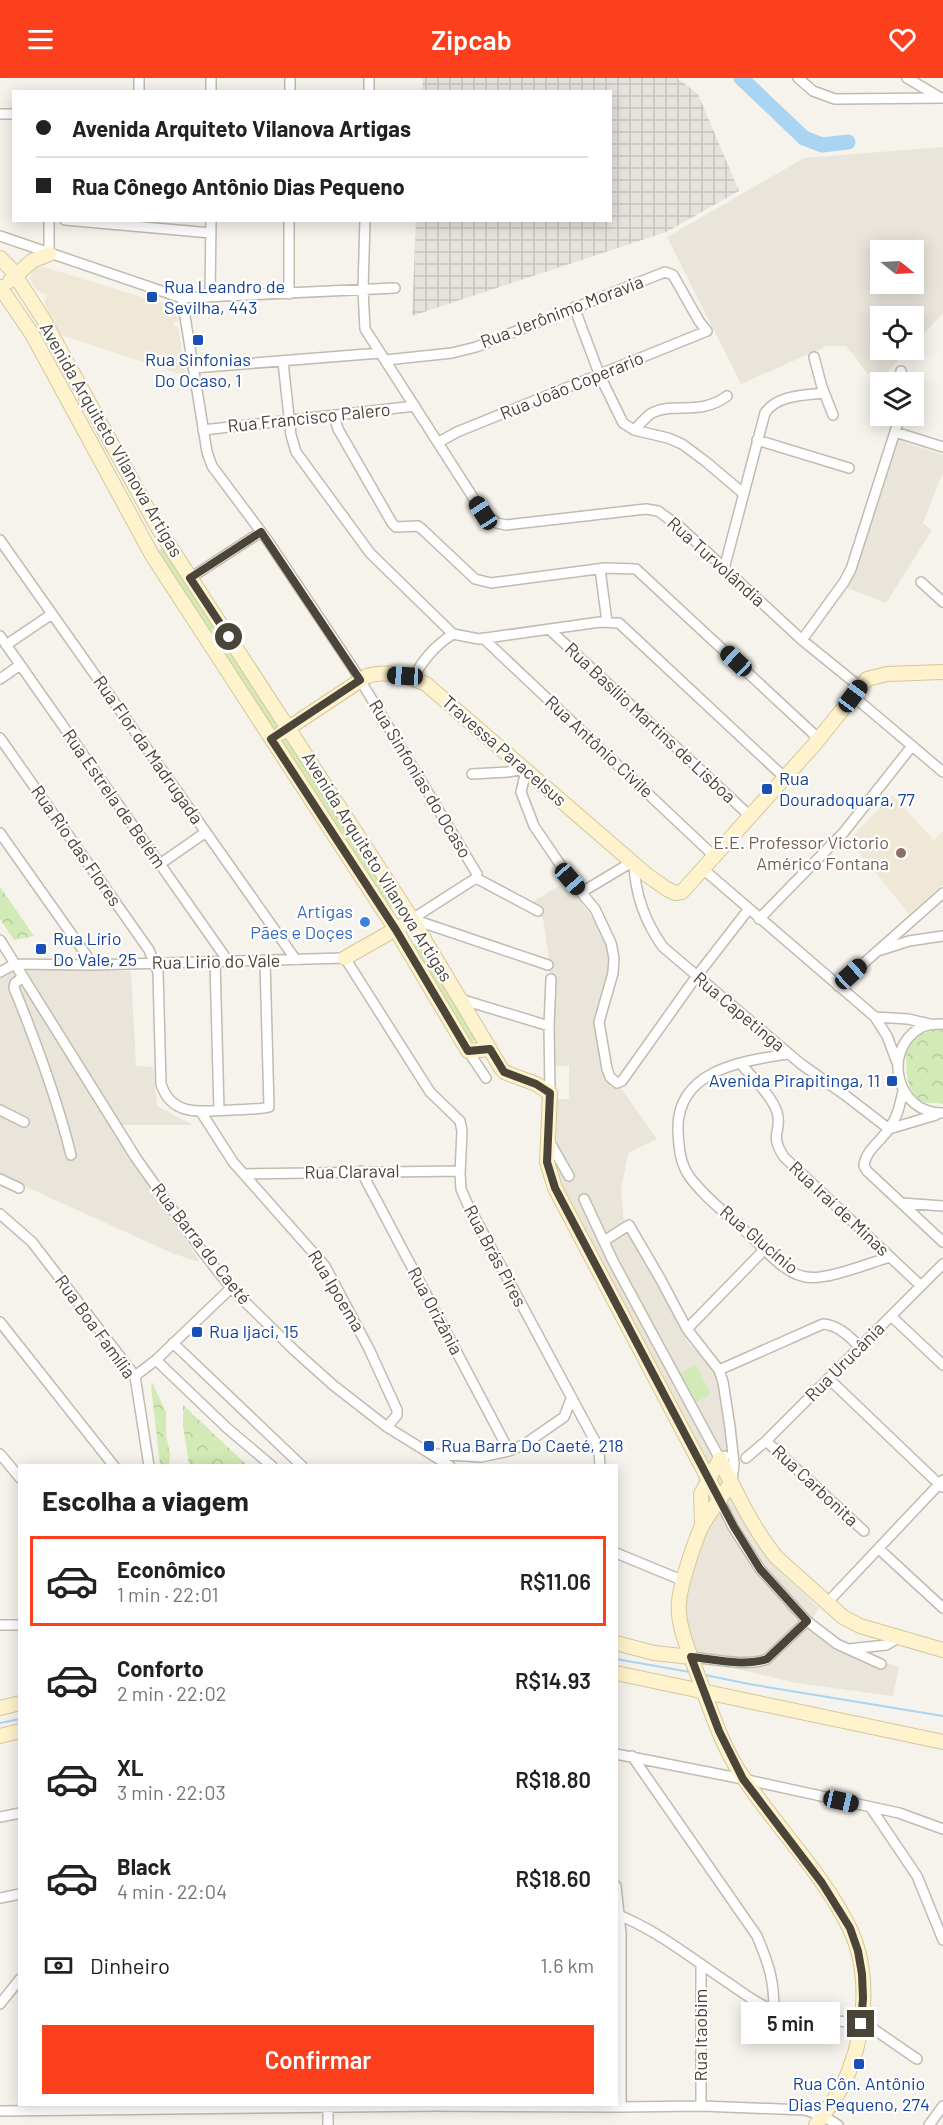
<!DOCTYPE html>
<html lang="pt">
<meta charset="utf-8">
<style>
:root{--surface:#fff;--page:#f2f2f2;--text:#222;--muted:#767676;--line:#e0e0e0;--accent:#fc3f1d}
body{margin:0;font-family:Barlow,sans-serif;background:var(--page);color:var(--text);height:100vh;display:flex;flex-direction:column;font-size:22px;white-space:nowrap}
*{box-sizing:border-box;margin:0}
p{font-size:20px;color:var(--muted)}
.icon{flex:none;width:33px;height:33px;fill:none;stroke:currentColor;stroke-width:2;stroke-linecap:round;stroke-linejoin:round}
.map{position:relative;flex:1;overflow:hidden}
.details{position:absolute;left:18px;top:1386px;width:600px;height:642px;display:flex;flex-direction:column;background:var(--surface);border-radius:0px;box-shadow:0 3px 15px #0003}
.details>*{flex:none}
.guide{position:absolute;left:12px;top:12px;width:600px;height:132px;border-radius:0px;box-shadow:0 3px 15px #0003;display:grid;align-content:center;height:132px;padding:0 24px;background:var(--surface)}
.needle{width:39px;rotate:108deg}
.fabs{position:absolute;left:870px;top:162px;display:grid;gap:12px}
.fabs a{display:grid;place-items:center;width:54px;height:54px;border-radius:0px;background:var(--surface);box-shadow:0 3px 15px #0003;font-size:30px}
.end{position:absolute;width:27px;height:27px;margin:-14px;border:8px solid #4b4439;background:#fff;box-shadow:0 0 0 3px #fff}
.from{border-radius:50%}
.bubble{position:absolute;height:42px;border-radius:0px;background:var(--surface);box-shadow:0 3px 15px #0003;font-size:20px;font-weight:600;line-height:42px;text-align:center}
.car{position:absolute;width:18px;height:36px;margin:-18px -9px;border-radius:8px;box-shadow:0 0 4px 2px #0007;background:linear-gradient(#222 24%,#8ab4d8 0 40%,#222 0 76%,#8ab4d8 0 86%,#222 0)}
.guide b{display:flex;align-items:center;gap:21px;height:57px;font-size:22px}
.guide b+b{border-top:2px solid var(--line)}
.guide i{width:15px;height:15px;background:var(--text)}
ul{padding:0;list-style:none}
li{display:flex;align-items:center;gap:18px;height:90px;margin:0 12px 9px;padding:0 12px;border:3px solid transparent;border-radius:0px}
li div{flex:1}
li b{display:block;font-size:22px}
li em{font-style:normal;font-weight:600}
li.selected{border-color:var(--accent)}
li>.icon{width:54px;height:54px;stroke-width:1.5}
h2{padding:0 24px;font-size:27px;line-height:72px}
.pay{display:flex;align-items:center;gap:15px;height:66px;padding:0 24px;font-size:22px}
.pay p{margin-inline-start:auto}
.primary-button{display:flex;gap:12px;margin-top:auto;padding:12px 24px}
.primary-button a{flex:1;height:69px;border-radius:0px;background:var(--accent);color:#fff;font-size:24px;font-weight:600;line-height:69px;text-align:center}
header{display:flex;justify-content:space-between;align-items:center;height:78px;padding:0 24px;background:var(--accent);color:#fff;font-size:27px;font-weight:600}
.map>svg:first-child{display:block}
</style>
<header><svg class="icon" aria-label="menu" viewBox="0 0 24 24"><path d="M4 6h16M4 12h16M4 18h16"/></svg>Zipcab<svg class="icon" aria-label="heart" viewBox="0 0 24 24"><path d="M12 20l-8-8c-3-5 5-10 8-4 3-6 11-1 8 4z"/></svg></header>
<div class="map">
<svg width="943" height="2047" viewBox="0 0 943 2047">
<defs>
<pattern id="industrial-grid" width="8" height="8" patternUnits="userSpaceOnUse" patternTransform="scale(1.5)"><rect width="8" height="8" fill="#e6e2dd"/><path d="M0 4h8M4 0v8" fill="none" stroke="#c7c3be"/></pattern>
<pattern id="park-crowns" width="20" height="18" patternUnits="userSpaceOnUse" patternTransform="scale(1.5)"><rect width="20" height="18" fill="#d2eab5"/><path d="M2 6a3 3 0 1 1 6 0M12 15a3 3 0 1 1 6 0" fill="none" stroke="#b6ca9c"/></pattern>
</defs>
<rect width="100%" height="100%" fill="#f6f3ec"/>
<!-- residential -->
<path fill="#eae5da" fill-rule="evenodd" d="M 943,69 L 943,235 L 914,266 L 914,238 L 880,238 L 880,272 L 908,272 L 876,306 L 846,268 L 827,268 L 741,306 L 667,159 L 804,80 ZM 880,172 L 914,172 L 914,206 L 880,206 Z
M 895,361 L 943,377 L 943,394 L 923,445 L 932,452 L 886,525 L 843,508 Z
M 567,803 L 606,861 L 612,902 L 599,951 L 606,998 L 612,1010 L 621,1010 L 657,1061 L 630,1074 L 627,1081 L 621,1112 L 624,1145 L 689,1266 L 713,1289 L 730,1327 L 739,1432 L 775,1489 L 819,1530 L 807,1550 L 838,1569 L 899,1589 L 893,1618 L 796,1605 L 700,1582 L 679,1535 L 699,1461 L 698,1395 L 555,1101 L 556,1021 L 569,1021 L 569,988 L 553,988 L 550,887 L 543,841 L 531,825 Z
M 13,890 L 131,893 L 136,988 L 153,989 L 157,1028 L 193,1047 L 111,1047 L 200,1184 L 174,1176 L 0,1097 L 0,898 Z"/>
<!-- industrial -->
<path fill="url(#industrial-grid)" d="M 423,0 L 677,0 L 698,16 L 739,113 L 666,154 L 412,238 L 416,143 L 610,142 L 610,14 L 422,13 Z"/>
<!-- education -->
<path fill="#efe8d6" d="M 44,189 L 168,227 L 175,232 L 178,243 L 174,245 L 173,248 L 178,249 L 186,298 L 61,257 L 44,223 L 47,217 L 36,212 L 30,200 L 34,190 Z
M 892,717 L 934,762 L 943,753 L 943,806 L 909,836 L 849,762 Z"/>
<!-- grass -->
<path fill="#d2eab5" d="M 162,470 L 395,827 L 390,830 L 158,473 Z
M 417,864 L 476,962 L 472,964 L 413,867 Z
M 696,1287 L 711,1316 L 695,1325 L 679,1296 Z"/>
<!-- park -->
<path fill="url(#park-crowns)" d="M 0,809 L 1,810 L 34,858 L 14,862 L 0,841 Z
M 938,951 L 943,952 L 943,1026 C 938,1025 929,1026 924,1024 C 903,1014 906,987 907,968 L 921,956 Z
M 152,1304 L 166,1334 L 166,1357 L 170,1376 L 169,1387 L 160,1387 L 151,1308 Z
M 183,1327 L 247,1387 L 189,1387 L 183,1347 Z"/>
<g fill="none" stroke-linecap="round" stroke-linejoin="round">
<!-- stream -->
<path stroke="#a9d4f2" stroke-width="2" d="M 616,1581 L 690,1594
M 705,1597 L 749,1606 L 943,1638
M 0,1645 L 20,1641"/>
<!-- river -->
<path stroke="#a9d4f2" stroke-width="15" d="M 741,0 L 804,60 L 822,67 L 848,64"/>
<!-- street casing -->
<g stroke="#c2bbae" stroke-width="12">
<path id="street" d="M 798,0 L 813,13 L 835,21 L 943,20
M 907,0 L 941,20
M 139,14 L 139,0
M 211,14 L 211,0
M 290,14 L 290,0
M 369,14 L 369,0
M 0,36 L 14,36
M 49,142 L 49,176
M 65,142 L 211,155
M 365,142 L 363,212 L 365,251 L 483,435 L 497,445 L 506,447 L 646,431 L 658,433 L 680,449 L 802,562 L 860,609
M 0,158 L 182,220 L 395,210
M 289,216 L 289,142
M 210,219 L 211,142
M 182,220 L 207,374 L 212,388 L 268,463 L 353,590 L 477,796 L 476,800
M 574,229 L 600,298 L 623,345 L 634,352 L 668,360 L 682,366 L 705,383 L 744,416
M 814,279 L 822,309 L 833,337
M 386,282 L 452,275 L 476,269 L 665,194 L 673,197 L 699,243 L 707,253 L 457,354 L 439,364
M 283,284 L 291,357 L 296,374 L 370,475 L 453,556 L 479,561 L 600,544 L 619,545 L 784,699
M 193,290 L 380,275
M 901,293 L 904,304
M 334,337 L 338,351 L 392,445 L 396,449 L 418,448 L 423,452 L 475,501 L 491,505 L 605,490 L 636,491 L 819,661
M 203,352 L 415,328
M 634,352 C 640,347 645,339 652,335 C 676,323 698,339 727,318
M 895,354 L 943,369
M 757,362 L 849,390
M 0,462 L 296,882
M 600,491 L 607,544
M 724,491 L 765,335 C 777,317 805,317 824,315
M 190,500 L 261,454
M 921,504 L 943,524
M 549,551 L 750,738
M 0,558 L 228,883
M 483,560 L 714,778
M 802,562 L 844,504 L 851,491 L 900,338
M 6,567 L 52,536
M 414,600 C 421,583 437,566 453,556
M 0,601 L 20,587
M 853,618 L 943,694
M 0,660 L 149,872 L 158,894 L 161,1006 C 172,1040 203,1033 232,1032 C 244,1031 257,1032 269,1029 L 265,883
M 526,693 L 521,714 L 534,748 L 570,801 L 595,831 L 611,865 L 614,880 L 613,895 L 599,944 L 607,991 L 610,999 L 617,1005 L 622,1003 L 696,899 L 748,832
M 472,696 L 508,694 L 523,691
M 0,755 L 87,878 L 90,887
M 634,785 C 635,817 645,844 663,869 L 801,986 L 845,1017 L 889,1051
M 160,786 L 206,754
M 703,791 L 875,939 L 887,958 L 898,987
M 476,800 L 538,833
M 582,814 L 632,784
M 412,841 L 548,887
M 412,841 L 476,800
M 759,841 L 844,754 L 912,668
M 0,862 L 136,1080 L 202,1173 L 231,1210 L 294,1272 L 333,1307 L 387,1349 L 450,1388
M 881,872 L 909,863 L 943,858
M 215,884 L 219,1032
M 0,894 L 15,886 L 90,887 L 345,880 L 430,1014 L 460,1043 L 462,1053 L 460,1096 L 461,1111 L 467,1125 L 596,1365 L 599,1373 L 600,1388
M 23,899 L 15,905 L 14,910 C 36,964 57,1020 71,1077
M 838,908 L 943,815
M 460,921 L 549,948
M 875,939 L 908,941 L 930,946
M 943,946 C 935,946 927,946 920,950 C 881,973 897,1036 943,1035
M 468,973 L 486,1000
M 788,976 C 742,983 675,992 678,1054 C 679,1070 680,1085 689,1098 C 704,1119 727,1136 745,1153 C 763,1168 782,1195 806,1199 C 826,1203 869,1185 890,1179
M 740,985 C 751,998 772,1018 777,1034 C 783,1053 768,1055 784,1079 L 921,1208
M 903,1013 C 900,1026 898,1038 890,1049 C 882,1063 865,1072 864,1088 L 867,1093 L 943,1164
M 550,1015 L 549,948 L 551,901
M 0,1032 L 24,1044
M 201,1034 L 233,1084 L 325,1188 L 369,1271 L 397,1332 L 397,1337 L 387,1349
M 889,1051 L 936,1037
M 548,1061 L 569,1098
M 361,1093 L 509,1373
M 244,1096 L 460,1093
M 0,1101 L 19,1110
M 584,1121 L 613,1183 L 720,1381 L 725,1378
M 902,1125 L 943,1128
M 0,1136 L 32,1164 L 135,1298 L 149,1388
M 604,1163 L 629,1147 L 661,1202 L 687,1251 L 719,1292 L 723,1304 L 730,1349 L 734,1386 L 732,1403
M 891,1238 L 943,1287
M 0,1244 L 114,1388
M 687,1251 L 765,1171
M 173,1265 L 302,1388
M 156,1282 L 227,1350 L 272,1388
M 719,1292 L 823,1246 C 838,1247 849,1258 860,1269
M 135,1298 L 156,1282 L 231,1210
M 829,1301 L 942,1409
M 766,1363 L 864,1453
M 0,1376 L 20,1400
M 434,1376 L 481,1379 L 509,1373 L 525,1366 L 564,1339 L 571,1321
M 746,1380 L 766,1363 L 943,1186
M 720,1423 L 733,1449 L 760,1491 L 807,1543 L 837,1566 L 881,1586
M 879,1471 L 943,1530
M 616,1475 L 684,1503
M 827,1525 L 943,1402
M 0,1547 L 20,1547
M 849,1571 L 886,1567 L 898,1560
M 691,1579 C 713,1581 747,1589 767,1581 L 807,1543
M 616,1676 L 743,1701 L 899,1735 L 943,1751
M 632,1678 L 757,1858 C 769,1887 774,1901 774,1933
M 871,1730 L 917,1798 L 943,1862
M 0,1739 L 20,1735
M 616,1808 L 621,1856 L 621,2029
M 0,1820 L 20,1816
M 616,1836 C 657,1852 691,1880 727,1904 C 742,1914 757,1926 774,1933 C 805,1945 838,1939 869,1948 L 917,1981
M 0,1926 L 20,1901
M 701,2028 L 701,1886
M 328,2029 L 328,2047
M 0,2033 L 434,2028 L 621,2029 L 701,2028 L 805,2032 L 823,2038 L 838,2047
M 929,2047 L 943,2028"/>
</g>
<!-- secondary casing -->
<g stroke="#d6c79b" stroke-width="16">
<path id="secondary" d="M 0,180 L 11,191 L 42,239 L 158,450 L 412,841 L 501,990 L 504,994 L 536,1006 L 550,1015 L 547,1084 L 555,1110 L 720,1423
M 10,203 L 32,183 L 49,176
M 0,209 L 32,256 L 152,477 L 396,852 L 468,973 L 490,971
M 281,655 L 367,598 C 385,592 409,598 426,606 L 647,797 L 667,811 L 675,815 L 682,814 L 814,667 L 867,601 L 887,596 L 943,594
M 345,880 L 403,847
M 720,1381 C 736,1415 753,1450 776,1479 L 843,1539 L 860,1548 L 943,1572
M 731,1405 C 722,1419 711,1432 703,1446 C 695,1461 680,1508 679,1524 C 676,1547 692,1581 700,1603 C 712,1636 724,1673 745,1702 C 779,1752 823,1796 850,1851 C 870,1893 866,1949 849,1993 C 842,2012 828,2030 816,2047
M 702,1447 L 701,1416 L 720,1381
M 616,1565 L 654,1575 L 691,1579
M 616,1595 L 943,1664
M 0,1630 L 20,1625
M 0,1658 L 20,1653"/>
</g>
<!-- street -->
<use href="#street" stroke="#fff" stroke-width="9"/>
<!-- secondary -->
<use href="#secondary" stroke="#fff3cd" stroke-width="14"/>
</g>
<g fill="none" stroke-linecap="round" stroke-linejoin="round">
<!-- route -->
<path stroke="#4b4439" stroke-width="8" d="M 229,559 L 190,500 L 261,454 L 360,602 L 271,661 L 396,852 L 468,973 L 490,971 L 504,994 L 536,1006 L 550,1015 L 547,1084 L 555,1110 L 734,1449 L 760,1491 L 807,1543 L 767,1581 C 744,1589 714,1581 691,1579 L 719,1653 L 743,1701 L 822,1805 L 850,1850 L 858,1873 L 862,1896 L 863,1920 L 861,1946"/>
</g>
<!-- markers -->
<g fill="#1a4fb4" stroke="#fff" stroke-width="2">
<rect x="146" y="213" width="12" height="12" rx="3"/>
<rect x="192" y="256" width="12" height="12" rx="3"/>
<rect x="761" y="705" width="12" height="12" rx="3"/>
<rect x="35" y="865" width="12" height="12" rx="3"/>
<rect x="886" y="997" width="12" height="12" rx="3"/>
<rect x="191" y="1248" width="12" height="12" rx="3"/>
<rect x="423" y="1362" width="12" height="12" rx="3"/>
<rect x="853" y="1980" width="12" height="12" rx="3"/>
</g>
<circle fill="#8d6e63" stroke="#fff" stroke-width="2" cx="901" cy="775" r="6"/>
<circle fill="#3f7fe0" stroke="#fff" stroke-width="2" cx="365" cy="844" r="6"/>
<g text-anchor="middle" stroke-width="4.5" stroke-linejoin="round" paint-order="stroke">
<!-- transit labels -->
<g font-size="18" fill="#164399" stroke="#fff" text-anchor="start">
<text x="164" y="215">Rua Leandro de<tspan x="164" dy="21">Sevilha, 443</tspan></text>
<text x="198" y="288" text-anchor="middle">Rua Sinfonias<tspan x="198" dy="21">Do Ocaso, 1</tspan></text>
<text x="779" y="707">Rua<tspan x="779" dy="21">Douradoquara, 77</tspan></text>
<text x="53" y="867">Rua Lírio<tspan x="53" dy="21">Do Vale, 25</tspan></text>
<text x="880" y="1009" text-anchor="end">Avenida Pirapitinga, 11</text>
<text x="209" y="1260">Rua Ijaci, 15</text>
<text x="441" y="1374">Rua Barra Do Caeté, 218</text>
<text x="859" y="2012" text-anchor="middle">Rua Côn. Antônio<tspan x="859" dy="21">Dias Pequeno, 274</tspan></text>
</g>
<!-- street labels -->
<g font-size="18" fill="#4b4439" stroke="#fff">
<text transform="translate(562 234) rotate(-21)" y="6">Rua Jerônimo Moravia</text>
<text transform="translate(572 308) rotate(-22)" y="6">Rua João Coperario</text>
<text transform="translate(309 340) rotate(-6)" y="6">Rua Francisco Palero</text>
<text transform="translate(111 362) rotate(60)" y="6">Avenida Arquiteto Vilanova Artigas</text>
<text transform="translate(716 484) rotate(42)" y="6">Rua Turvolândia</text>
<text transform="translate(650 645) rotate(43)" y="6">Rua Basílio Martins de Lisboa</text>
<text transform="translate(599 669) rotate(43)" y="6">Rua Antônio Civile</text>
<text transform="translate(148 672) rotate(55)" y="6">Rua Flor da Madrugada</text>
<text transform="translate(504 673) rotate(41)" y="6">Travessa Paracelsus</text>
<text transform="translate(420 701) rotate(59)" y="6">Rua Sinfonias do Ocaso</text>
<text transform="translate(114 721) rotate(55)" y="6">Rua Estrela de Belém</text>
<text transform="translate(76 768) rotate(55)" y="6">Rua Rio das Flores</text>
<text transform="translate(377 789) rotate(58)" y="6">Avenida Arquiteto Vilanova Artigas</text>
<text transform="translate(216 884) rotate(-1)" y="6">Rua Lirio do Vale</text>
<text transform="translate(739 934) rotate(40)" y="6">Rua Capetinga</text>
<text transform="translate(352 1094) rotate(-1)" y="6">Rua Claraval</text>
<text transform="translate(839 1131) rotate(43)" y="6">Rua Iraí de Minas</text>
<text transform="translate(759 1162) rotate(40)" y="6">Rua Glucínio</text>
<text transform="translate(201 1166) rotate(52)" y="6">Rua Barra do Caeté</text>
<text transform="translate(495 1178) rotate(62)" y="6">Rua Brás Pires</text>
<text transform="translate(336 1213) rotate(59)" y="6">Rua Ipoema</text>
<text transform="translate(435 1233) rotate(62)" y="6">Rua Orizânia</text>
<text transform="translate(95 1249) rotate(54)" y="6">Rua Boa Família</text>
<text transform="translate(845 1284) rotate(-45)" y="6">Rua Urucânia</text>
<text transform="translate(815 1408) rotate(43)" y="6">Rua Carbonita</text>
<text transform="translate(701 1957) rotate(-90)" y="6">Rua Itaobim</text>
</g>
<!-- education labels -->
<g font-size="18" fill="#785e54" stroke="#fff" text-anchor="end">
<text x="889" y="771">E.E. Professor Victorio<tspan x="889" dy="21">Américo Fontana</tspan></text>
</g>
<!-- shop labels -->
<g font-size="18" fill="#366cbe" stroke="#fff" text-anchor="end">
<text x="353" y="840">Artigas<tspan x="353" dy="21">Pães e Doçes</tspan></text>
</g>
</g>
</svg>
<div class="fabs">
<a><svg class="needle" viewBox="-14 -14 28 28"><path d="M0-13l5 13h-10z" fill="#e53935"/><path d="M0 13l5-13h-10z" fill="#767676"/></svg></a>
<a><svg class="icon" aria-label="locate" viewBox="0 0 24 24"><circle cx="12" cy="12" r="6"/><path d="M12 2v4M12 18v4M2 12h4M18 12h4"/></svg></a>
<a><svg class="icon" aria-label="layers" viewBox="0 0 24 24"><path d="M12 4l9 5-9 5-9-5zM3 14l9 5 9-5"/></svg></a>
</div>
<i class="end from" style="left:229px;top:559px"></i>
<i class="end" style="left:861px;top:1946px"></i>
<div class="bubble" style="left:741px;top:1924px;width:99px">5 min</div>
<i class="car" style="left:483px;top:435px;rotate:327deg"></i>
<i class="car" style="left:736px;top:583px;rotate:313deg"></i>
<i class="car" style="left:405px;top:598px;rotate:273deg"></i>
<i class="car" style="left:853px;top:618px;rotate:37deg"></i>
<i class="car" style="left:570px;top:801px;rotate:139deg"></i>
<i class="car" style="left:851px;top:896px;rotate:48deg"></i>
<i class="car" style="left:841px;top:1723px;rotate:103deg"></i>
<div class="guide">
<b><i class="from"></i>Avenida Arquiteto Vilanova Artigas</b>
<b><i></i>Rua Cônego Antônio Dias Pequeno</b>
</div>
<section class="details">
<h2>Escolha a viagem</h2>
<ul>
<li class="selected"><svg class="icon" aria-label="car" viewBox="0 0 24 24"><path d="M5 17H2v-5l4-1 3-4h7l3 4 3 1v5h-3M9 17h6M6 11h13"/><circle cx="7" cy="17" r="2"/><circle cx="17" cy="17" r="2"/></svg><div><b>Econômico</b><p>1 min · 22:01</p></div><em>R$11.06</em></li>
<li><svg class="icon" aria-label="car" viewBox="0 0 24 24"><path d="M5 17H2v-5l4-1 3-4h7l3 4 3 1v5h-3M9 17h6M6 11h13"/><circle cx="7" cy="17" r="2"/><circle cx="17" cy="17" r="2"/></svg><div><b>Conforto</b><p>2 min · 22:02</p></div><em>R$14.93</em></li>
<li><svg class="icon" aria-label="car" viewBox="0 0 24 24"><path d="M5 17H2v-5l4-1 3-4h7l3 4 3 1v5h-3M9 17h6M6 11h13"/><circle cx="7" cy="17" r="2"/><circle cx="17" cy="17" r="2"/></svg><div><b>XL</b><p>3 min · 22:03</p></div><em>R$18.80</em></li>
<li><svg class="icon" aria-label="car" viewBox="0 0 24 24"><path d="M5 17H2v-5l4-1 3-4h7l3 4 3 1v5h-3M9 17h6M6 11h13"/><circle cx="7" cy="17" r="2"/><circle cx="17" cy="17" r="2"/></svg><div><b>Black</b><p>4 min · 22:04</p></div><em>R$18.60</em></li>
</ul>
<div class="pay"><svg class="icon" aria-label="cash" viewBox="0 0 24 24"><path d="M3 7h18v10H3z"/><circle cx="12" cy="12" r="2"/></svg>Dinheiro<p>1.6 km</p></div>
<div class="primary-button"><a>Confirmar</a></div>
</section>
</div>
